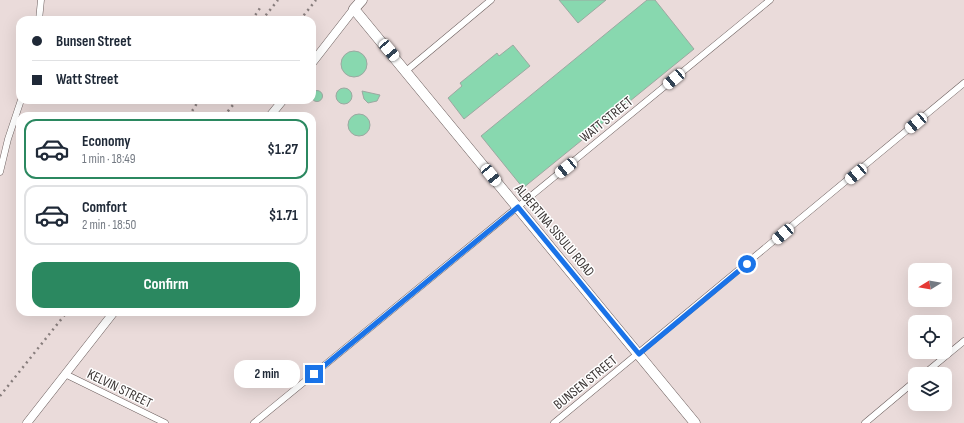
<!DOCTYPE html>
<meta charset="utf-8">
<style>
:root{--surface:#fff;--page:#f2f2f3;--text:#1f2937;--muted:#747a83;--line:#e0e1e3;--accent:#2b8860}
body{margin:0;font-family:"Sofia Sans Condensed",sans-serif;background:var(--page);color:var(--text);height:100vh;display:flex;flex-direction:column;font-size:15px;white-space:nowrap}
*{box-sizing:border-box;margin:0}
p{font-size:13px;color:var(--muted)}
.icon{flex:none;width:22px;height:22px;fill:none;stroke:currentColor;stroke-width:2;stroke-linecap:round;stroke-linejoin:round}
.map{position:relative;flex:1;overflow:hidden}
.sheet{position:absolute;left:16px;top:112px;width:300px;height:204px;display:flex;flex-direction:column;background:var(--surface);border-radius:12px;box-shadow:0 4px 16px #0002}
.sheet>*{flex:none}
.banner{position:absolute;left:16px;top:16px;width:300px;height:88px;border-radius:12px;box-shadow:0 4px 16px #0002;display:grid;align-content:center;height:88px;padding:0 16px;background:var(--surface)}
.needle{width:26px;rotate:259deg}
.controls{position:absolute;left:908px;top:263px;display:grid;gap:8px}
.controls a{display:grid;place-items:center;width:44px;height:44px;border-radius:8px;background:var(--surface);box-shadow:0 4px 16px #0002;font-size:20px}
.end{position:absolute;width:18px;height:18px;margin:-9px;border:5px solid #1a73e8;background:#fff;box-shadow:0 0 0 2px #fff}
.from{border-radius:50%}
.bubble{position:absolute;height:28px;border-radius:12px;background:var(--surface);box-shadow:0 4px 16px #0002;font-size:13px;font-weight:700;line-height:28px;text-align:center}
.car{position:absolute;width:12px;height:24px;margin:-12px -6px;border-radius:5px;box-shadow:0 0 3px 1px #0007;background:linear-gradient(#fff 24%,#345 0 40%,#fff 0 76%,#345 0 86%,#fff 0)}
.banner b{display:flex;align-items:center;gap:14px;height:38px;font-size:15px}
.banner b+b{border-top:1px solid var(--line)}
.banner i{width:10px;height:10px;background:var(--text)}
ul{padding:7px 0 0;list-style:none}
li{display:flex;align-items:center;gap:12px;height:60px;margin:0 8px 6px;padding:0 8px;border:2px solid var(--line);border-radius:12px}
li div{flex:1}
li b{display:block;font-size:15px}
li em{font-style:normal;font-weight:700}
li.on{border-color:var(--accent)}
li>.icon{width:36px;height:36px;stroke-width:1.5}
.cta{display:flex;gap:8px;margin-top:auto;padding:8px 16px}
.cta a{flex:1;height:46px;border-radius:12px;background:var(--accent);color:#fff;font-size:16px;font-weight:700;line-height:46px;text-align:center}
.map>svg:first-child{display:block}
</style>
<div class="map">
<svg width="964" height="423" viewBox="0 0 964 423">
<rect width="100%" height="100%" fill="#eadbda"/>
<!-- building -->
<path fill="#88d8af" stroke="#9ca8a1" d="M 559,0 L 606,0 L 578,23 Z
M 647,0 L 655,0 L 694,49 L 523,188 L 481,136 Z
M 513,45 L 530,66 L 464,119 L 448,98 L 462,86 L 460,83 L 497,53 L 499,56 Z
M341 64a13 13 0 1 1 26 0a13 13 0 1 1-26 0Z
M336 96a8 8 0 1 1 16 0a8 8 0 1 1-16 0Z
M311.5 96a5.5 5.5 0 1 1 11 0a5.5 5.5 0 1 1-11 0Z
M 362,91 L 380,95 L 377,101 L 368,103 L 364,99 Z
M348 125a11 11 0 1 1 22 0a11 11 0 1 1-22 0Z"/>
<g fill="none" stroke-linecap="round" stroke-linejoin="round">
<!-- minor casing -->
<g stroke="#6b5e5d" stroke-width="7">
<path id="minor" d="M 39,20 L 41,0
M 406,71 L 491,0
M 0,172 L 8,139 L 21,100
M 65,374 L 165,423
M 924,374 L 964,341
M 254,423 L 770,0
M 554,423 L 964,83
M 865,423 L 915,381"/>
</g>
<!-- tertiary casing -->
<g stroke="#6b5e5d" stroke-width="9">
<path id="tertiary" d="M 312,63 L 354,9
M 270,116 L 283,100
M 27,423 L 114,312"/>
</g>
<!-- primary casing -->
<g stroke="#6b5e5d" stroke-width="11">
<path id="primary" d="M 362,0 L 354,9 L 695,423"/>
</g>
<!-- minor -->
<use href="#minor" stroke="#fff" stroke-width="6"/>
<!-- tertiary -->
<use href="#tertiary" stroke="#fff" stroke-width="8"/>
<!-- primary -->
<use href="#primary" stroke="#fff" stroke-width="10"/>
<!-- rail -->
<path stroke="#887e7d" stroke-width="2.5" stroke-dasharray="2 4" stroke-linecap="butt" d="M 252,20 L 262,5
M 262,20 L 278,0
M 300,20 L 316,0
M 189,116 L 199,100
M 224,116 L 237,100
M 0,396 L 67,312"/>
</g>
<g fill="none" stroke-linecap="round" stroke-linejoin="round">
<!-- route -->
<path stroke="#1a73e8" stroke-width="5" d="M 314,374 L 518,207 L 639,354 L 747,264"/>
</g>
<g text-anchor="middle" stroke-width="3" stroke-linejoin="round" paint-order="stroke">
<!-- street labels -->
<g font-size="14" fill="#3c3635" stroke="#fff">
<text transform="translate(606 119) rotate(-39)" y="5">WATT STREET</text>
<text transform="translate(555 230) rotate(50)" y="5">ALBERTINA SISULU ROAD</text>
<text transform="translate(585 382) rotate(-39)" y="5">BUNSEN STREET</text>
<text transform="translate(120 388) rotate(26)" y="5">KELVIN STREET</text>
</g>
</g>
</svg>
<div class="controls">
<a><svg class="needle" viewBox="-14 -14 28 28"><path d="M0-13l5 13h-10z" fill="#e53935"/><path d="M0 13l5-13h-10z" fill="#747a83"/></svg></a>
<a><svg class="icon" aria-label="locate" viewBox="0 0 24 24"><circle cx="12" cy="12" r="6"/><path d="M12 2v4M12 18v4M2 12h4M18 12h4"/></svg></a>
<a><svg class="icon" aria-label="layers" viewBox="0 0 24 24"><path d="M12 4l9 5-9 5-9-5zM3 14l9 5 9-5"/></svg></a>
</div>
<i class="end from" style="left:747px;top:264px"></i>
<i class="end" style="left:314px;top:374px"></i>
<div class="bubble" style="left:234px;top:360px;width:66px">2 min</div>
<i class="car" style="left:389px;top:50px;rotate:140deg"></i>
<i class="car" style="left:674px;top:79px;rotate:230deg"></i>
<i class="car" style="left:916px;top:123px;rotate:230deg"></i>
<i class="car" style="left:566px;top:168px;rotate:231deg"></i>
<i class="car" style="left:856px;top:174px;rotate:230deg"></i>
<i class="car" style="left:491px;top:175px;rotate:141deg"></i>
<i class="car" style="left:783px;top:234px;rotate:230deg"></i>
<div class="banner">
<b><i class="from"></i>Bunsen Street</b>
<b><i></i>Watt Street</b>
</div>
<section class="sheet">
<ul>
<li class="on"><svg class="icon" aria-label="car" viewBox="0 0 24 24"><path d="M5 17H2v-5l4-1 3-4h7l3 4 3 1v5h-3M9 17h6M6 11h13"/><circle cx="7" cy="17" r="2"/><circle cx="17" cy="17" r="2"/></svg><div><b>Economy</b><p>1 min · 18:49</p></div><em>$1.27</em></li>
<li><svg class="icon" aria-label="car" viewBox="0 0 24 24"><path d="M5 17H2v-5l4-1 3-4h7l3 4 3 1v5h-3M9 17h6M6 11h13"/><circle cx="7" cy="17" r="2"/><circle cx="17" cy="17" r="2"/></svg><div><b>Comfort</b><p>2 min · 18:50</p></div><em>$1.71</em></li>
</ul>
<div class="cta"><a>Confirm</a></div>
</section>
</div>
